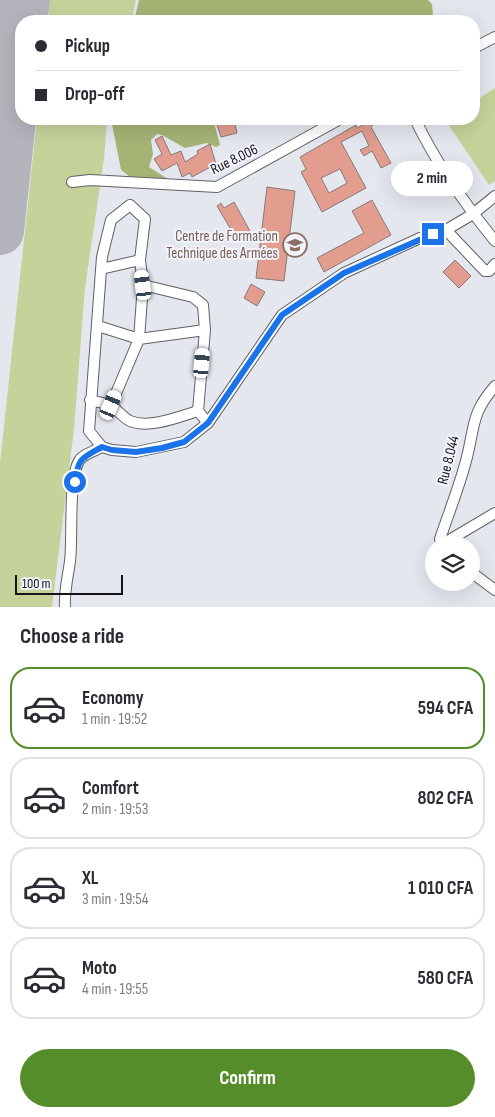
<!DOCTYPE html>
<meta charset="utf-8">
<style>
:root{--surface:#fff;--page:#f2f2f3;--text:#2b2b33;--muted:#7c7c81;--line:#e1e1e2;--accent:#548d29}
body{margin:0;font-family:"Sofia Sans Condensed",sans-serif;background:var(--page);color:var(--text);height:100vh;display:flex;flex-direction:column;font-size:19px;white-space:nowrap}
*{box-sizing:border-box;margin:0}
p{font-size:16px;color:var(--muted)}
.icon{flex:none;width:28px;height:28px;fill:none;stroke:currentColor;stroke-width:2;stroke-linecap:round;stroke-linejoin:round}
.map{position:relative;height:607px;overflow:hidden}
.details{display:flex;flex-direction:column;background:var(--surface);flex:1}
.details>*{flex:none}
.top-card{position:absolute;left:15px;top:15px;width:465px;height:110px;border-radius:20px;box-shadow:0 5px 20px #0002;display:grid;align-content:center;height:110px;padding:0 20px;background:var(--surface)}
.tools{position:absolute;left:425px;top:536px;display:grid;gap:10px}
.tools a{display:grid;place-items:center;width:55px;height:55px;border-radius:50%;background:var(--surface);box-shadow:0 5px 20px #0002;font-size:25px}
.scale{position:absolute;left:15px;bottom:12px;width:108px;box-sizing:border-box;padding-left:5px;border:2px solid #151518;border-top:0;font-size:14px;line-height:18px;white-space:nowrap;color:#151518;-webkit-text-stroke:4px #f2f4fc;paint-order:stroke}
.end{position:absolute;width:22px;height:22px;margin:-11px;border:6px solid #1a73e8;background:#fff;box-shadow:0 0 0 2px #fff}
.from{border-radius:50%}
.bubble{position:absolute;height:35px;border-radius:18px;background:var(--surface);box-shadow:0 5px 20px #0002;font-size:16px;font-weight:700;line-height:35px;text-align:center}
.car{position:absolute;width:15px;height:30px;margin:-15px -8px;border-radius:6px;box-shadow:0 0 4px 1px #0007;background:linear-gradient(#fff 24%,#345 0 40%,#fff 0 76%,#345 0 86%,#fff 0)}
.top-card b{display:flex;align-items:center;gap:18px;height:48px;font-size:19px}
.top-card b+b{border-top:1px solid var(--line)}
.top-card i{width:12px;height:12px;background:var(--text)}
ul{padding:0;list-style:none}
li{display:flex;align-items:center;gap:15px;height:82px;margin:0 10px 8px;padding:0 10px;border:2px solid var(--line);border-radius:20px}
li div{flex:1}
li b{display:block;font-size:19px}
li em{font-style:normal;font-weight:700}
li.active{border-color:var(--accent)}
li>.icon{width:45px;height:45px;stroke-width:1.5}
h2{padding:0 20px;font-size:22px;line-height:60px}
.button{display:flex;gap:10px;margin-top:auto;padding:10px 20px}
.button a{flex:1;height:58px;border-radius:30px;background:var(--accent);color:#fff;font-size:20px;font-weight:700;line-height:58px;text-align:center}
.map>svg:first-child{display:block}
</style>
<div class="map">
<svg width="495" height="607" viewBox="0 0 495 607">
<rect width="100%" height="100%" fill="#e5e7ef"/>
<!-- green -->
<path fill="#c5d39b" d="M 50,0 L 136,0 L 131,21 L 48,21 Z
M 495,88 L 495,181 L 489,185 L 446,121 L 450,119 L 474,119 L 474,102 Z
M 37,119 L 107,119 L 104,159 L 85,288 L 74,429 L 52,607 L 0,607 L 0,463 Z"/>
<!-- forest -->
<path fill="#a5b475" d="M 139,0 L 428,0 L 432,4 L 433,14 L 426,21 L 134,21 Z
M 111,119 L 213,119 L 220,145 L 216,147 L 207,143 L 185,148 L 162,135 L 157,134 L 151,140 L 153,154 L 149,167 L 171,181 L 138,183 L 121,170 Z"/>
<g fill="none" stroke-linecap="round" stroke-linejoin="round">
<!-- taxiway -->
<path stroke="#b3b4bc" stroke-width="19" d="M 3,0 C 14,13 19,23 21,41
M 23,21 L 38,0"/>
<!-- runway -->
<path stroke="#b3b4bc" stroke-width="48" d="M 23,21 L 26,0
M 0,231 L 21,37"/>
</g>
<!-- building -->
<path fill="#e39d8f" stroke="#837b79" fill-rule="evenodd" d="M 215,119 L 247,119 L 247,120 L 235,124 L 237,133 L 221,137 Z
M 371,121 L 373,125 L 371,127 L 391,163 L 381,168 L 372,151 L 364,156 L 360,150 L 369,146 L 362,131 L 341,142 L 366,188 L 322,212 L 301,172 L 306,169 L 300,157 L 356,125 L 357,128 ZM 340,169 L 347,183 L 329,193 L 321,178 Z
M 162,136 L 171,155 L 181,151 L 185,162 L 198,154 L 197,151 L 210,144 L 216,164 L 192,177 L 190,173 L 182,177 L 177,163 L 162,171 L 154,159 L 162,154 L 155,140 Z
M 267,187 L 295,191 L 284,281 L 256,278 Z
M 372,200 L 391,235 L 324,272 L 317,258 L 364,233 L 352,211 Z
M 234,202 L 250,231 L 236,238 L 217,206 L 221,203 L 224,208 Z
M 455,260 L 471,276 L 459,288 L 443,272 Z
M 251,284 L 265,292 L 257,306 L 244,298 Z"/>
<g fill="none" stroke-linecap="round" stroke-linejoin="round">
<!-- minor casing -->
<g stroke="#5f6167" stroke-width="12">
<path id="minor" d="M 474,48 L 495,37
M 415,119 C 436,163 464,203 495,241
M 72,182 L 90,180 L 217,187 L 340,119
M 130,205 L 145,219 L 140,260 L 143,285 L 193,297 L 203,305 L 205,330 L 198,411 L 208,423 L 184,442 L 136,452 L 112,450 L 102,447 L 89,431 L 102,257 L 111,220 Z
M 446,230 L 485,271 L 489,271 L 495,264
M 101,269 L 140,260
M 143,285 L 139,339 L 111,405 C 117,410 124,418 130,421 C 150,429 178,417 198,411
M 98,326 L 139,339 L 205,330
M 90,400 L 111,405
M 208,423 L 282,315 L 344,273 L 420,238 L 446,230 L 473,214 L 495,196
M 441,545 L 495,513
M 442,545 L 440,539 C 449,512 460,485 467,457 C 475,425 471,414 495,386
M 471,572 L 495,590
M 65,607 C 64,591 68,577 70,561 C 73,538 68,479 79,461 C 83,454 95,451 102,447"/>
</g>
<!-- minor -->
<use href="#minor" stroke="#fff" stroke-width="10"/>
</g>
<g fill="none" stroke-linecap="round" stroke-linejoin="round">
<!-- route -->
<path stroke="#1a73e8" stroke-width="6" d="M 75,482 C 78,458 82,458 102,447 L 112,450 L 136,452 L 162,448 L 184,442 L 208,423 L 282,315 L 344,273 L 433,234"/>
</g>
<!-- icons -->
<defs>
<g id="school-ring" transform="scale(1.25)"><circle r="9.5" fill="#f2f4fc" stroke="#8d6e63" stroke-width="1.5"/><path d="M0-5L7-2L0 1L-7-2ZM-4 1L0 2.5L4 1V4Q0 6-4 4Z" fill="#8d6e63"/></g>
</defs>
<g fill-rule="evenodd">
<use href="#school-ring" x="295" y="245"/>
</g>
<g text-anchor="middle" stroke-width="4" stroke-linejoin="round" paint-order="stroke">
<!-- street labels -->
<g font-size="15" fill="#151518" stroke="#f2f4fc">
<text transform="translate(234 159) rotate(-26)" y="5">Rue 8.006</text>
<text transform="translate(448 460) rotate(-76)" y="5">Rue 8.044</text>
</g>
<!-- education labels -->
<g font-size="15" fill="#785e54" stroke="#f2f4fc" text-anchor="end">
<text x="278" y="241">Centre de Formation<tspan x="278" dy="17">Technique des Armées</tspan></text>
</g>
</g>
</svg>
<div class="tools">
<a><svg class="icon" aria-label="layers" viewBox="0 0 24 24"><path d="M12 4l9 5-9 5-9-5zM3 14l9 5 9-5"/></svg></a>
</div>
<div class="scale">100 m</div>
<i class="end from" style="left:75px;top:482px"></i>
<i class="end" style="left:433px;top:234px"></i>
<div class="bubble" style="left:391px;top:161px;width:82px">2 min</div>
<i class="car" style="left:143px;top:285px;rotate:353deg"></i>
<i class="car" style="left:202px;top:363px;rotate:5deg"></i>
<i class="car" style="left:111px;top:405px;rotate:23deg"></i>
<div class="top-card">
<b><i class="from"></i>Pickup</b>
<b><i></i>Drop-off</b>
</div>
</div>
<section class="details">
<h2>Choose a ride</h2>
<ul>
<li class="active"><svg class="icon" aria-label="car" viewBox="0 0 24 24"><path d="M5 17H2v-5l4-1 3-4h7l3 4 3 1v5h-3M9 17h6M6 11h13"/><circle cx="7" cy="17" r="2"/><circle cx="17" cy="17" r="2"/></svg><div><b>Economy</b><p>1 min · 19:52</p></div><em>594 CFA</em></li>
<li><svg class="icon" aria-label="car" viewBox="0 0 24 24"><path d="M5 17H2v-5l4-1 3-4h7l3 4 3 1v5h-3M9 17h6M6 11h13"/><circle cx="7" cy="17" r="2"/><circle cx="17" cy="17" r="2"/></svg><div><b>Comfort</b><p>2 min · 19:53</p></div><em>802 CFA</em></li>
<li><svg class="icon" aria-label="car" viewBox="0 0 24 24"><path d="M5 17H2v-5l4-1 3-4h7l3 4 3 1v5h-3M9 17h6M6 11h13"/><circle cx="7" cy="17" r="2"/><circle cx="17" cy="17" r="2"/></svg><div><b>XL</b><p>3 min · 19:54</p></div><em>1 010 CFA</em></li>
<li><svg class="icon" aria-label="car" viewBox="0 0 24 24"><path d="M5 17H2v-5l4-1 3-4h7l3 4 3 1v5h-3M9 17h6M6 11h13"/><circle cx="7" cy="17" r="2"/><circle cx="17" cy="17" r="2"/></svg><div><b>Moto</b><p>4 min · 19:55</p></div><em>580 CFA</em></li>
</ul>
<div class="button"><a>Confirm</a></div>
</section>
